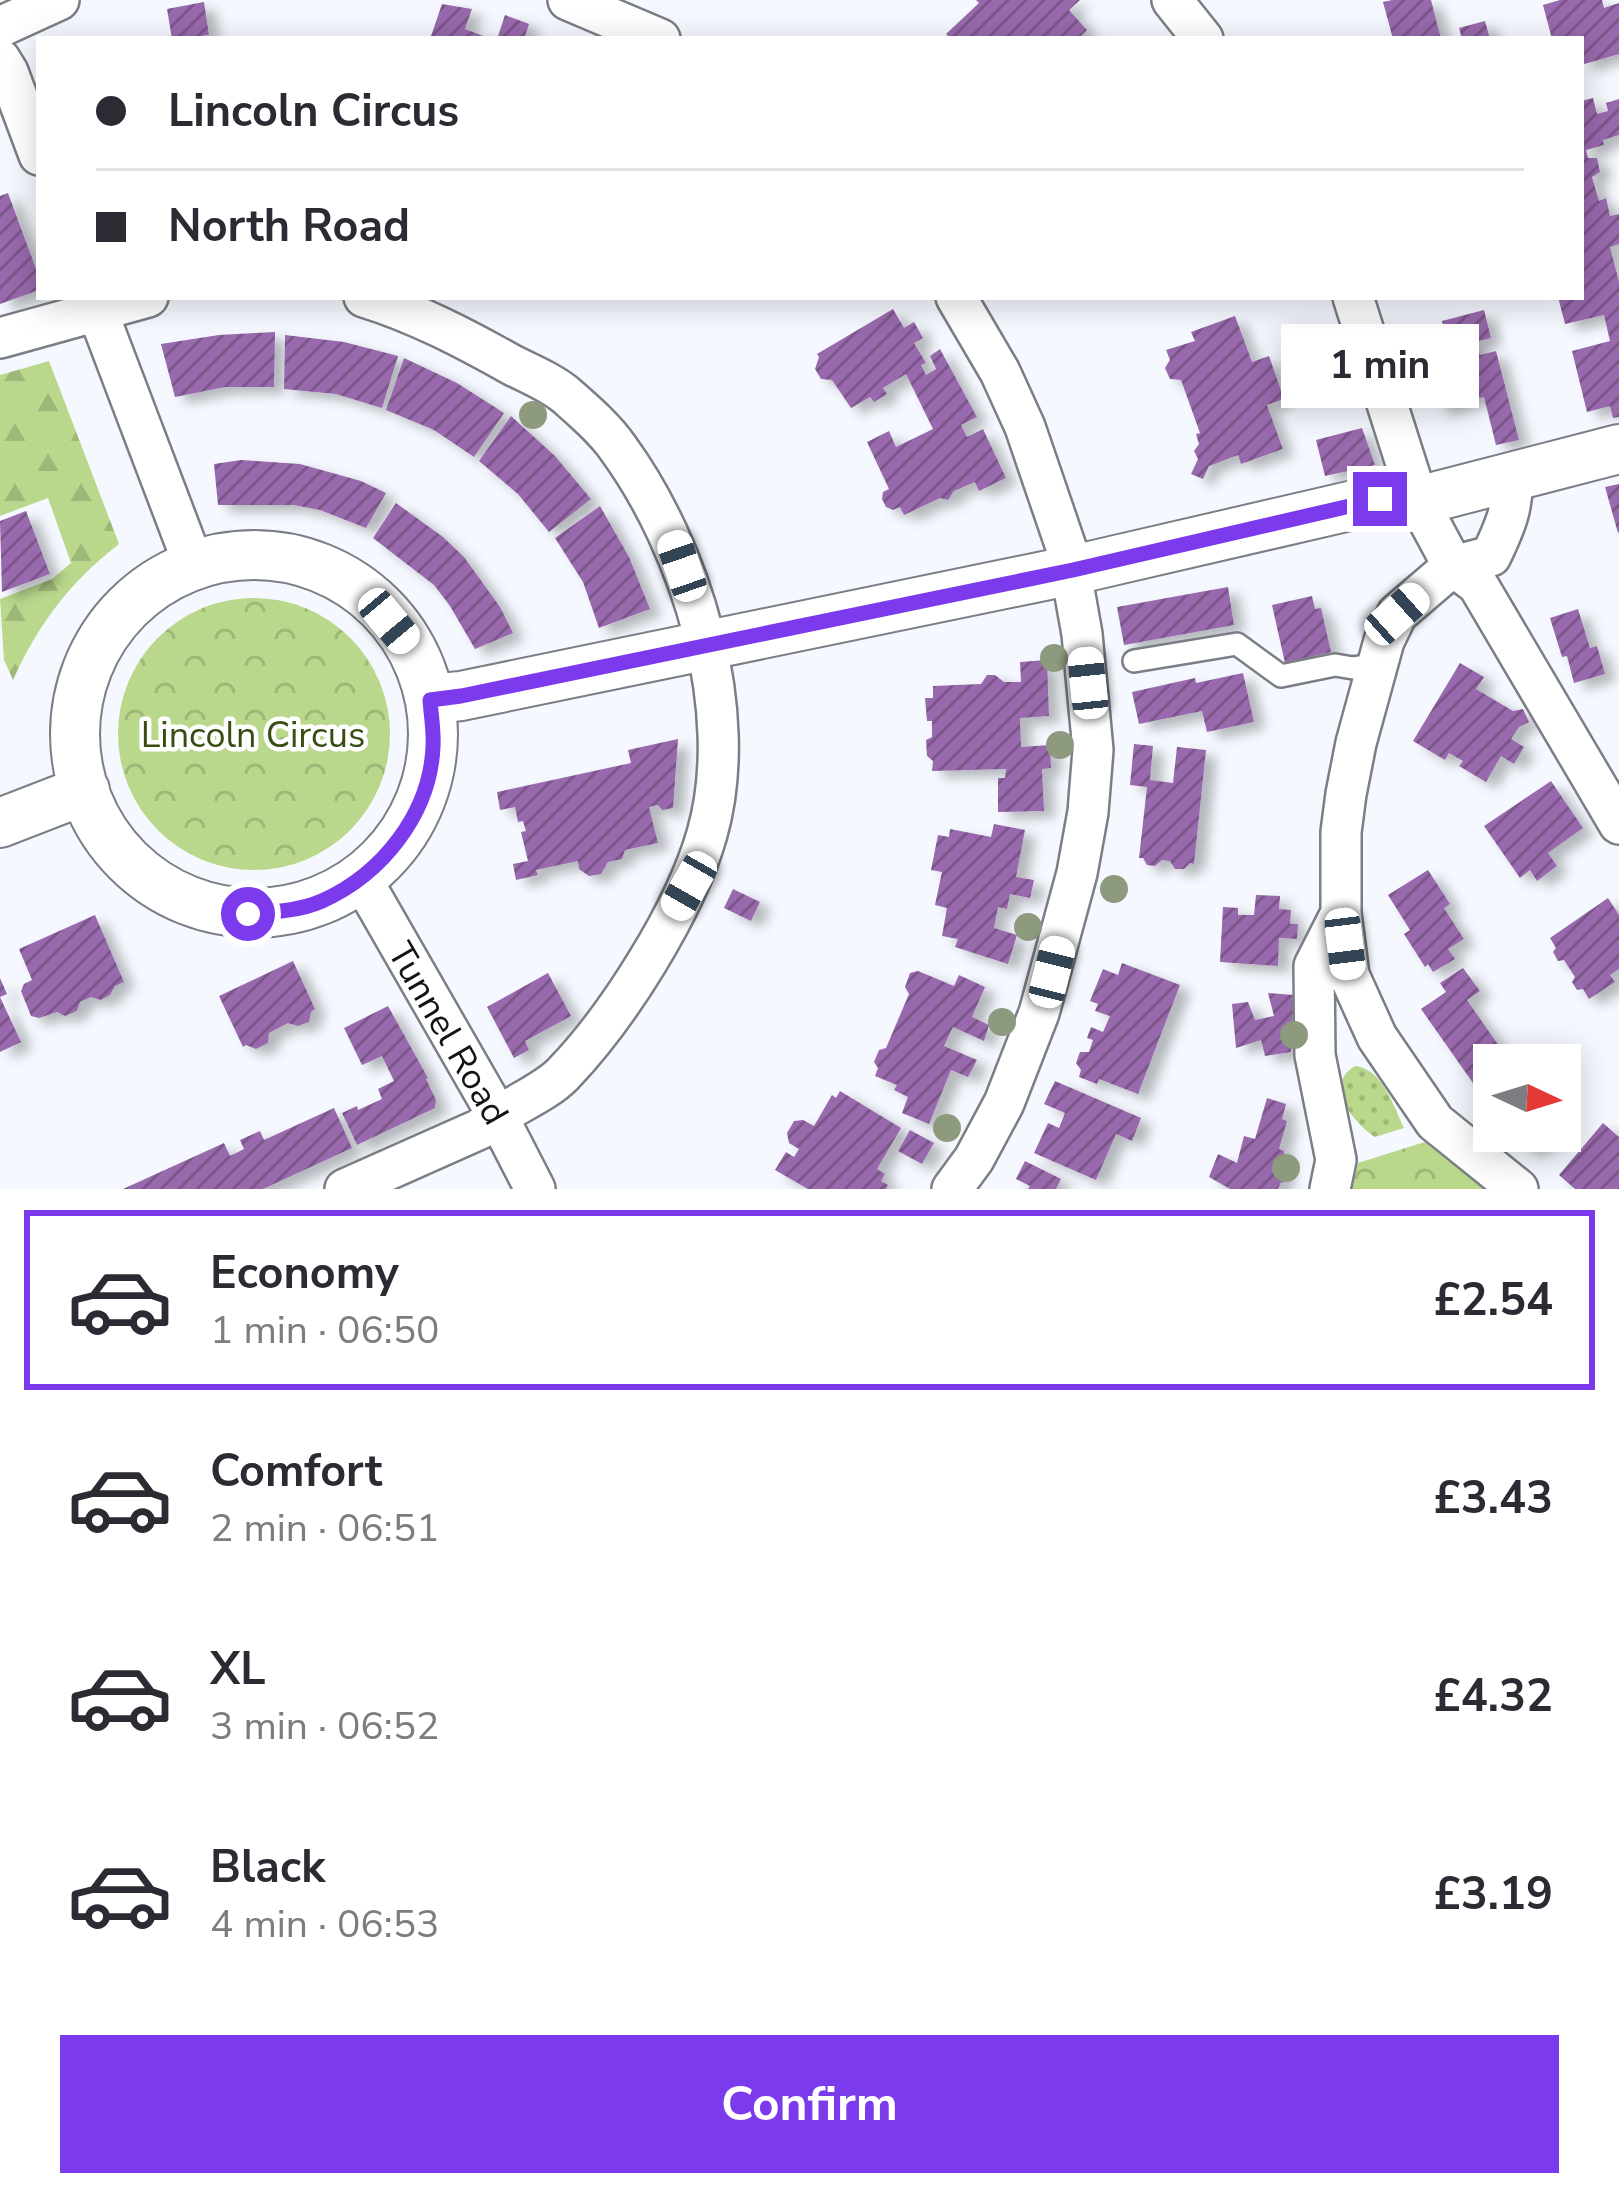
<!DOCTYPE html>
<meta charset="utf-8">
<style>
:root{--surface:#fff;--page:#f7f7f7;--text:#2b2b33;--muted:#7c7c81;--line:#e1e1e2;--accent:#7c3aed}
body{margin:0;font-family:"Nunito Sans",sans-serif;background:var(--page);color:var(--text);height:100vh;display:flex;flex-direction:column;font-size:45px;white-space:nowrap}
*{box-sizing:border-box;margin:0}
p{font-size:39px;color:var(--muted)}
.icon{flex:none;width:66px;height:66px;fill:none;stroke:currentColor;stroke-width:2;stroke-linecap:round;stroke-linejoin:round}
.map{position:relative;height:1189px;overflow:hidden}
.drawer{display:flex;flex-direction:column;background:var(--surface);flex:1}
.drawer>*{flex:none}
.hud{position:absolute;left:36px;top:36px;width:1548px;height:264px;border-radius:0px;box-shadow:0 6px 30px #0003;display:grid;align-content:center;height:264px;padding:0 60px;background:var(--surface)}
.needle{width:78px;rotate:94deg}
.tools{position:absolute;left:1473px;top:1044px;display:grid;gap:24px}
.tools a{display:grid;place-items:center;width:108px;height:108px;border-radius:0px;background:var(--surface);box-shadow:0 6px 30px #0003;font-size:60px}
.end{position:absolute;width:54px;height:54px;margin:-27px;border:15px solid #7c3aed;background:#fff;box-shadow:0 0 0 6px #fff}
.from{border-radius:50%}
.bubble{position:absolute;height:84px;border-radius:0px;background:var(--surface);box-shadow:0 6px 30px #0003;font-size:39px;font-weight:700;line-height:84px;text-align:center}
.car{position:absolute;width:36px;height:72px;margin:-36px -18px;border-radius:15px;box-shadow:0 0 9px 3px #0007;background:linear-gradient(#fff 24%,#345 0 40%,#fff 0 76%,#345 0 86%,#fff 0)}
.hud b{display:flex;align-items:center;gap:42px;height:114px;font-size:45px}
.hud b+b{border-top:3px solid var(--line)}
.hud i{width:30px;height:30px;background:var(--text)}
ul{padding:21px 0 0;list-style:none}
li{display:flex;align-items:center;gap:36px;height:180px;margin:0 24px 18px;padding:0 36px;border:6px solid transparent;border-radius:0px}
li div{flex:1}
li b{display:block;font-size:45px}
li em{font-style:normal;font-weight:700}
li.selected{border-color:var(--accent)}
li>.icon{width:108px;height:108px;stroke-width:1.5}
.primary-button{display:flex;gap:24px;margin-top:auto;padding:24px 60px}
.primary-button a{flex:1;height:138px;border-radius:0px;background:var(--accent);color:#fff;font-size:48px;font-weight:700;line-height:138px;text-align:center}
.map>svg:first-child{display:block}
</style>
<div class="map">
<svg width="1619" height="1189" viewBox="0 0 1619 1189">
<defs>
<pattern id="grass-dots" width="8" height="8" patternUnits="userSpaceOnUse" patternTransform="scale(3)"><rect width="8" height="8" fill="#b9d88c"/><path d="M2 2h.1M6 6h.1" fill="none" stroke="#9eb878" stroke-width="1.8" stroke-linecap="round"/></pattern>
<pattern id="forest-firs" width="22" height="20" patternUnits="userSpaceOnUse" patternTransform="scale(3)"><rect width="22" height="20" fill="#b9d88c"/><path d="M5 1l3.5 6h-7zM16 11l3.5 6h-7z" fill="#9eb878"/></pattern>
<pattern id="park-crowns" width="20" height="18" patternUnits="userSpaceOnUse" patternTransform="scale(3)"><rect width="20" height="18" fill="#b9d88c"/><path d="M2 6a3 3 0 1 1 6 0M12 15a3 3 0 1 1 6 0" fill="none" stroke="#9eb878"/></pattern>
<pattern id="building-hatch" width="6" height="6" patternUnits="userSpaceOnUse" patternTransform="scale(3)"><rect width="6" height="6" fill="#9869ac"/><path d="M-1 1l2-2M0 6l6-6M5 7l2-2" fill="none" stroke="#7b558b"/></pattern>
<filter id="shadow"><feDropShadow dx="11" dy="7" stdDeviation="6" flood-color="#0004"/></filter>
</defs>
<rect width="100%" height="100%" fill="#f5f9ff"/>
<!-- grass -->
<path fill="url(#grass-dots)" d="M 1355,1066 C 1382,1068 1394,1107 1404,1128 L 1375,1137 C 1352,1121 1323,1085 1355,1066 Z"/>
<!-- forest -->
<path fill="url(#forest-firs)" d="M 49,361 L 119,544 C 70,582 39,623 13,680 L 4,660 L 0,599 L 52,579 L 71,563 L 48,498 L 0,516 L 0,375 Z"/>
<!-- park -->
<path fill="url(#park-crowns)" d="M118 734a136 136 0 1 1 272 0a136 136 0 1 1-272 0Z
M 1434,1139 L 1503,1189 L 1352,1189 L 1358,1163 Z"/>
<!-- building -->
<path fill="url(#building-hatch)" filter="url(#shadow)" d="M 976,0 L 1080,0 L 1069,10 L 1087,30 L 1078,39 L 951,39 L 946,34 L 979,3 Z
M 1392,0 L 1431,0 L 1441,39 L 1393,39 L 1383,2 Z
M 1560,0 L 1602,0 L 1604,8 L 1619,3 L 1619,54 L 1581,65 L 1581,39 L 1552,39 L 1543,5 Z
M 204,2 L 209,35 L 172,39 L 167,9 Z
M 442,4 L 472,9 L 465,29 L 491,39 L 430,39 Z
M 505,15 L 529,24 L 524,39 L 497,39 Z
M 1485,21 L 1490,39 L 1462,39 L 1459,28 Z
M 1593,98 L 1597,114 L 1608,111 L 1606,103 L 1619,99 L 1619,135 L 1603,140 L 1604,145 L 1586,150 L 1588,158 L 1597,158 L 1600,172 L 1592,177 L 1599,201 L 1606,198 L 1610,216 L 1619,214 L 1619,244 L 1610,247 L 1619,282 L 1619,417 L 1613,418 L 1610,406 L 1587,412 L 1572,351 L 1610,341 L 1604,315 L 1565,324 L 1558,297 L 1581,297 L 1581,101 Z
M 8,193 L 39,277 L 39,290 L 0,304 L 0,196 Z
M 893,309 L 904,328 L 914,322 L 923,338 L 914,343 L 926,363 L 921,365 L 926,375 L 936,369 L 930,356 L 940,349 L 977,417 L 961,425 L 967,437 L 983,429 L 1006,478 L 979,491 L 975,482 L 954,491 L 948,500 L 940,498 L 904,515 L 900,507 L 893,510 L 886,507 L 882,499 L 883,492 L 889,489 L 867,442 L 889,431 L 896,447 L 933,429 L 906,374 L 883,388 L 887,394 L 874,402 L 870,397 L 851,408 L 832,380 L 821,379 L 815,369 L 819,357 L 817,354 Z
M 1484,310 L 1491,338 L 1476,342 L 1480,355 L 1496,351 L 1519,440 L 1496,445 L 1484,397 L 1438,408 L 1429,370 L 1453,363 L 1442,321 Z
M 1235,316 L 1252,362 L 1269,356 L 1284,399 L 1267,405 L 1283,449 L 1241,464 L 1238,455 L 1209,466 L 1203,479 L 1191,474 L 1198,459 L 1194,451 L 1199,444 L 1196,434 L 1200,433 L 1181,380 L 1170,379 L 1165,368 L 1170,360 L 1166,350 L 1195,341 L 1191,332 Z
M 275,332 L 274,387 L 225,387 L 175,397 L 161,344 L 219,335 Z
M 285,335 L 344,342 L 398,356 L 382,408 L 336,394 L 284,389 Z
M 404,358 L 457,383 L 504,413 L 474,457 L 434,430 L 386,410 Z
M 511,416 L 555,456 L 591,499 L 549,532 L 518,494 L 479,461 Z
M 1362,428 L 1375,465 L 1325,476 L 1316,440 Z
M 241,460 L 300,464 L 361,481 L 386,493 L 366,528 L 320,510 L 294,505 L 218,505 L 214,464 Z
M 1619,484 L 1619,532 L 1618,533 L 1605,487 Z
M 396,503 L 443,537 L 464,557 L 500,607 L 513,633 L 475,649 L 450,606 L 434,585 L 373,538 Z
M 600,506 L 629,557 L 650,609 L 599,628 L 583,582 L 555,538 Z
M 26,511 L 50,574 L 2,592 L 0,521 Z
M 1228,587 L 1234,625 L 1124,645 L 1117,607 Z
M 1312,596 L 1315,609 L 1321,608 L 1331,652 L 1285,663 L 1272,605 Z
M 1578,609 L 1590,648 L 1597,646 L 1605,674 L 1574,683 L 1567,656 L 1562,657 L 1550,618 Z
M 1047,660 L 1049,716 L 1020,718 L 1021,747 L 1050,745 L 1051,768 L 1042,769 L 1044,811 L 998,812 L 998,778 L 1005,778 L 1006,769 L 932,771 L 933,761 L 927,756 L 926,740 L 932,737 L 932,721 L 927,721 L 925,698 L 933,698 L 933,686 L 981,684 L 987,675 L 995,675 L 1004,682 L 1021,682 L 1020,662 Z
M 1460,663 L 1484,677 L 1476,689 L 1513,711 L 1523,709 L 1529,722 L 1519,727 L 1511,739 L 1524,747 L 1514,764 L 1501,756 L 1486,782 L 1459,766 L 1463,761 L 1449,753 L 1445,760 L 1413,741 Z
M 1243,673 L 1254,722 L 1207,732 L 1202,711 L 1139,724 L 1132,692 L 1195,678 L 1196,683 Z
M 678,739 L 673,808 L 662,810 L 658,805 L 649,807 L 658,843 L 625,850 L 622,859 L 608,862 L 601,874 L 589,876 L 579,869 L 578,861 L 536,870 L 538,875 L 516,880 L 513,864 L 528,861 L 521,832 L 526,831 L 523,821 L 518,822 L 515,807 L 500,810 L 497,792 L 631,763 L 628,750 Z
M 1134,744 L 1153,746 L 1150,780 L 1173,783 L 1177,747 L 1206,750 L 1194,864 L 1190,863 L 1184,869 L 1175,869 L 1170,861 L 1162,860 L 1155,866 L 1147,865 L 1143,858 L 1139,858 L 1147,787 L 1130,785 Z
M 1551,781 L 1583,828 L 1548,853 L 1557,866 L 1537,881 L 1530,870 L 1520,878 L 1484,826 Z
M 994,824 L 1025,830 L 1016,877 L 1034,880 L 1030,898 L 1010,894 L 1007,909 L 998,907 L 994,928 L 1017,935 L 1008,964 L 955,947 L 958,939 L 942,936 L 947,908 L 935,905 L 942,872 L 931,870 L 938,835 L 949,837 L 950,829 L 991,837 Z
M 1428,870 L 1450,904 L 1444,908 L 1464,939 L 1448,949 L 1455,959 L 1433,972 L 1428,964 L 1425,967 L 1404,934 L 1410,930 L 1388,895 Z
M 733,889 L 760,902 L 751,921 L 724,908 Z
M 1256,895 L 1280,896 L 1279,909 L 1291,910 L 1290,924 L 1298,924 L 1297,939 L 1279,938 L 1278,966 L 1220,962 L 1223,907 L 1238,908 L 1238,915 L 1254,915 Z
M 1608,898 L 1619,915 L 1619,969 L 1610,975 L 1615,982 L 1589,999 L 1583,989 L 1577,990 L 1572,982 L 1575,977 L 1564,960 L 1558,961 L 1553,952 L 1556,948 L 1550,938 Z
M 95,915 L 124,982 L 115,986 L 110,995 L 101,1000 L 91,997 L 80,1002 L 77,1011 L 65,1016 L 57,1012 L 39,1018 L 31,1016 L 21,991 L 24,984 L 32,980 L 19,949 Z
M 293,961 L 315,1009 L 311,1012 L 309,1022 L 298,1026 L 288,1023 L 269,1033 L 268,1043 L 256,1049 L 246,1045 L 243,1047 L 219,996 Z
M 1122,963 L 1180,985 L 1138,1094 L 1099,1079 L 1097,1084 L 1079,1077 L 1081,1070 L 1076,1063 L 1080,1052 L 1089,1052 L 1093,1040 L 1087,1038 L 1091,1027 L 1103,1032 L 1110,1016 L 1095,1011 L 1098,1004 L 1090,1001 L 1103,969 L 1118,975 Z
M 1463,968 L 1480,991 L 1467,1000 L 1508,1059 L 1494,1065 L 1494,1069 L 1473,1083 L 1421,1009 L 1446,992 L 1440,983 Z
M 918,971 L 954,986 L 959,975 L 985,987 L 972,1017 L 989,1025 L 984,1041 L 953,1027 L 944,1046 L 977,1060 L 968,1077 L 951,1070 L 929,1124 L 902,1113 L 908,1097 L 894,1090 L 897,1085 L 875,1076 L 878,1068 L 874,1062 L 879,1050 L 886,1048 L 909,994 L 905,987 L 910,973 Z
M 548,973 L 571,1016 L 525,1041 L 529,1050 L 514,1058 L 487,1007 Z
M 0,978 L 7,994 L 0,997 L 21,1042 L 0,1052 Z
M 1268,993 L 1294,995 L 1291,1052 L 1265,1056 L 1261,1040 L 1236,1048 L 1232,1004 L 1248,1002 L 1255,1020 L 1274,1016 Z
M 388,1006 L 428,1078 L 426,1079 L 436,1100 L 435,1108 L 357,1145 L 342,1113 L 357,1106 L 358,1110 L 382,1099 L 378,1089 L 394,1081 L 382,1056 L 362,1065 L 344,1028 Z
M 1055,1081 L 1141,1118 L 1132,1141 L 1116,1134 L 1096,1180 L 1034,1153 L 1048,1123 L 1059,1128 L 1065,1113 L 1044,1104 Z
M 840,1091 L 901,1128 L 877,1169 L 885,1174 L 881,1181 L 888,1185 L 886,1189 L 808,1189 L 775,1170 L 786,1152 L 794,1157 L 799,1149 L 789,1143 L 787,1133 L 794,1121 L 803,1120 L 814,1126 L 832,1095 L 836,1098 Z
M 1267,1098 L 1286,1104 L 1282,1119 L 1287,1121 L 1279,1149 L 1284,1151 L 1283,1183 L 1281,1182 L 1278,1189 L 1230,1189 L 1209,1177 L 1218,1154 L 1237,1163 L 1244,1136 L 1255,1139 Z
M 334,1108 L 352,1148 L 263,1189 L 123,1189 L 224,1143 L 230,1156 L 244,1149 L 240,1140 L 260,1131 L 264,1140 Z
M 1603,1123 L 1619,1137 L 1619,1189 L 1575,1189 L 1559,1175 Z
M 910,1130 L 934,1143 L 922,1164 L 898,1151 Z
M 1515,1131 L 1558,1131 L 1528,1150 Z
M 1025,1161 L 1061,1179 L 1056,1189 L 1028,1189 L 1030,1186 L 1016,1179 Z"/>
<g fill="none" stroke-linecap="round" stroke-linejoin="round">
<!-- service casing -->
<g stroke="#7a7e85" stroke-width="26">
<path id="service" d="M 1134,661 L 1237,644 L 1281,676 L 1335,665 L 1353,668 L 1375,665"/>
</g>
<!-- minor casing -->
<g stroke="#7a7e85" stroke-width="44">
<path id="minor" d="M 568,0 L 660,39
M 1172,0 L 1203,39
M 0,27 L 59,0
M 0,59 L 8,72 L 39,155
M 92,297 L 193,563
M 1353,297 L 1418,501 L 1453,566 L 1478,585 L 1619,824
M 0,338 L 148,297
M 1512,477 C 1514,507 1504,529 1491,556 L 1453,566 L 1397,614 L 1384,641 L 1356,743 L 1346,794 L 1341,832 L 1341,913 L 1349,975 L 1377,1037 L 1435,1122 L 1518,1189
M 361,878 L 497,1115 L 535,1189
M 345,1189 L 480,1129 C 504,1108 543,1095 563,1074 C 618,1017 685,911 707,834 C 742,711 691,548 618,448 C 605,429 584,411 567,396 C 552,383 530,374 512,365 C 464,338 416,313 364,297
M 952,1189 L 974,1159 L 1004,1103 L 1039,1013 L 1077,873 L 1088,812 L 1093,750 L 1082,634 L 1067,550 L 1025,427 L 1000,372 L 956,297
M 1330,1189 L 1336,1160 L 1315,1055 L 1314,966 L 1341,913"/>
</g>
<!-- tertiary casing -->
<g stroke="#7a7e85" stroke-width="52">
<path id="tertiary" d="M75 734a179 179 0 1 1 358 0a179 179 0 1 1-358 0Z
M 430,699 L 461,696 L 1073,570 L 1380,499 L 1418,501 L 1619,449
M 0,823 L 85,790"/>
</g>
<!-- service -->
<use href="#service" stroke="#fff" stroke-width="21"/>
<!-- minor -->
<use href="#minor" stroke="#fff" stroke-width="39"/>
<!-- tertiary -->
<use href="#tertiary" stroke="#fff" stroke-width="48"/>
</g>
<!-- trees -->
<g fill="#8e9a7d">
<circle cx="533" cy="415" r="14"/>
<circle cx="1054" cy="658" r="14"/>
<circle cx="1060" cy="745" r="14"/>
<circle cx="1114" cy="889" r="14"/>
<circle cx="1028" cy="927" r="14"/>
<circle cx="1002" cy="1022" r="14"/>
<circle cx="1294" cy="1035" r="14"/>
<circle cx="947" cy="1128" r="14"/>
<circle cx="1286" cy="1168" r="14"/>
</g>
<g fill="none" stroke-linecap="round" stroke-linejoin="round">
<!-- route -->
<path stroke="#7c3aed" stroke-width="15" d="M 248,914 C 273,912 299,911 322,901 C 382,874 430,814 433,747 C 434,731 431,715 430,700 L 461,696 L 1073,570 L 1380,499"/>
</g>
<g text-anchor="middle" stroke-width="9" stroke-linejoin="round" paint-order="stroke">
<!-- park labels -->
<g font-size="36" fill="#394d13" stroke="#fff">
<text x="253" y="747">Lincoln Circus</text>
</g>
<!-- street labels -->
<g font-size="36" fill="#111315" stroke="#fff">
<text transform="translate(449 1033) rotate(60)" y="13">Tunnel Road</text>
</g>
</g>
</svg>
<div class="tools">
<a><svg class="needle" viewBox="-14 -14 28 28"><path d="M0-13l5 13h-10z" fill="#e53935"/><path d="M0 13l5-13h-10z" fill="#7c7c81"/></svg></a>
</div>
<i class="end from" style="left:248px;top:914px"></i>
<i class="end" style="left:1380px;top:499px"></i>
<div class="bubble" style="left:1281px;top:324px;width:198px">1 min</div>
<i class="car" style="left:682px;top:566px;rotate:341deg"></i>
<i class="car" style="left:1397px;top:614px;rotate:48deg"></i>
<i class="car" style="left:389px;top:621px;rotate:140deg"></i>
<i class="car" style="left:1088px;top:683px;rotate:354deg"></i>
<i class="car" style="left:689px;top:886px;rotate:210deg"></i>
<i class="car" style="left:1345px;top:944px;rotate:173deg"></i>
<i class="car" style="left:1052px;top:972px;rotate:14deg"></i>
<div class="hud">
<b><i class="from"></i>Lincoln Circus</b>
<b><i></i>North Road</b>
</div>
</div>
<section class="drawer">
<ul>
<li class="selected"><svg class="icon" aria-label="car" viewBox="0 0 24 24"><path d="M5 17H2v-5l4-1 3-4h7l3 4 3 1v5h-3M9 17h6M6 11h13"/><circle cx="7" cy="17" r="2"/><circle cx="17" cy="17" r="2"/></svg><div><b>Economy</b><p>1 min · 06:50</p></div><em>£2.54</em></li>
<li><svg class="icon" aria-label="car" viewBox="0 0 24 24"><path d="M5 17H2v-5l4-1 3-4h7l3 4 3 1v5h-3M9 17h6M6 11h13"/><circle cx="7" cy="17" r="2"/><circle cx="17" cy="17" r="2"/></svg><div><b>Comfort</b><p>2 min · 06:51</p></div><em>£3.43</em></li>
<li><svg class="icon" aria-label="car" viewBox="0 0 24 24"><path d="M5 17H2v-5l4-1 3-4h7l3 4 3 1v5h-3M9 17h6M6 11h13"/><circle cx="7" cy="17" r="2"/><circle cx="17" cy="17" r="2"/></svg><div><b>XL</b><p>3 min · 06:52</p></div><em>£4.32</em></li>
<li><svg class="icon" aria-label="car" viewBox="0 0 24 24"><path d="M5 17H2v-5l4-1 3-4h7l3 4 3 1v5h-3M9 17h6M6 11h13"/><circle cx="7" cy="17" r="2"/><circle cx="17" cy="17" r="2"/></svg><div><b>Black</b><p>4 min · 06:53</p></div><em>£3.19</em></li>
</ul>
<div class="primary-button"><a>Confirm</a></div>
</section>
